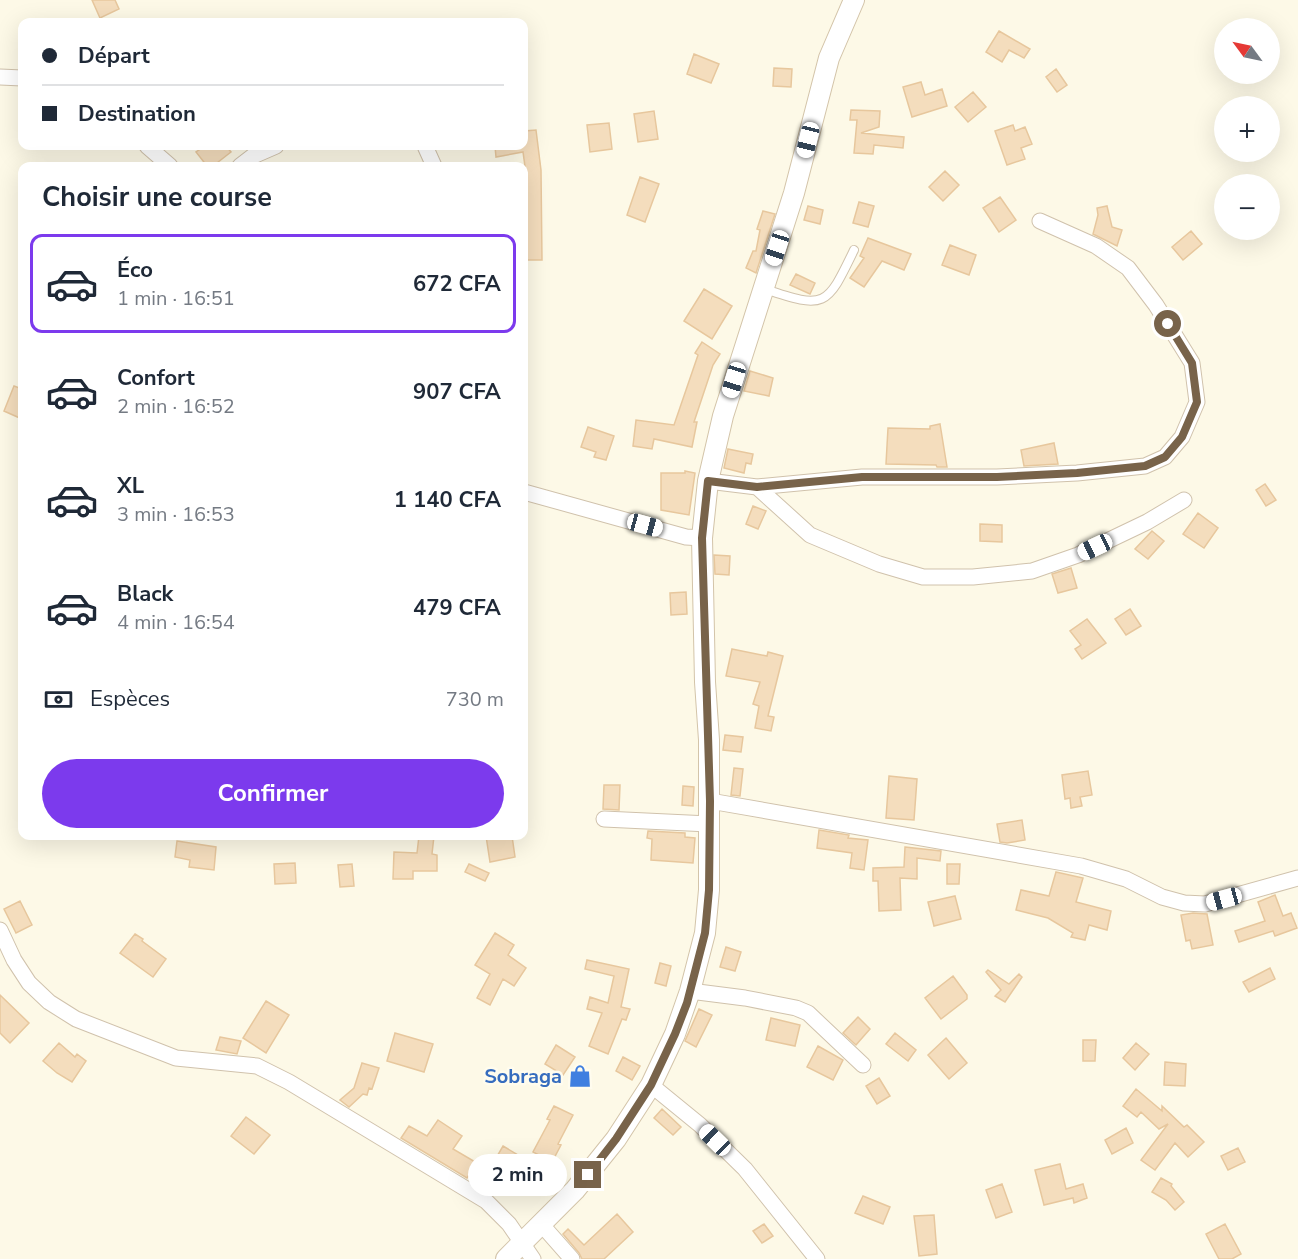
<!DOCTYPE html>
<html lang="fr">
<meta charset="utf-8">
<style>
:root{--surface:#fff;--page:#f2f2f3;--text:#1f2937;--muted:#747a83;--line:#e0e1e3;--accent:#7c3aed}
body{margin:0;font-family:"Nunito Sans",sans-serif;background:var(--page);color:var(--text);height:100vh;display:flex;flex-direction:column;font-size:22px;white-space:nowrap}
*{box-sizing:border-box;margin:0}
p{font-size:20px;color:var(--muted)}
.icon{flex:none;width:33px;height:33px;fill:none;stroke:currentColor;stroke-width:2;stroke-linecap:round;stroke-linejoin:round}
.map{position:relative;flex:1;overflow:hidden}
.drawer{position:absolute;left:18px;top:162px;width:510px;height:678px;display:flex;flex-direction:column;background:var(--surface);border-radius:12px;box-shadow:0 6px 24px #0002}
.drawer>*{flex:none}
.guide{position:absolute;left:18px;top:18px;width:510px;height:132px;border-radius:12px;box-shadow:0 6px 24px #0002;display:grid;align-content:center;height:132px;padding:0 24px;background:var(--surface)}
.needle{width:39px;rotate:303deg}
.buttons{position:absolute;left:1214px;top:18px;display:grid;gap:12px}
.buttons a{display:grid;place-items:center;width:66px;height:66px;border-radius:50%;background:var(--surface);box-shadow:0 6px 24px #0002;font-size:30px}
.end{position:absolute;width:27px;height:27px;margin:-14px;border:8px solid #78634a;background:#fff;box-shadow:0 0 0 3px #fff}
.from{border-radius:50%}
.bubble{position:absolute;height:42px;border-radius:21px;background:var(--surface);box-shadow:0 6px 24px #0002;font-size:20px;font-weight:700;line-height:42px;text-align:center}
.car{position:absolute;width:18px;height:36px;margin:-18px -9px;border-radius:8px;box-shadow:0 0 4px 2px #0007;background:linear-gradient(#fff 24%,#345 0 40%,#fff 0 76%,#345 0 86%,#fff 0)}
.guide b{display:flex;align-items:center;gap:21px;height:57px;font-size:22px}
.guide b+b{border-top:2px solid var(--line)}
.guide i{width:15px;height:15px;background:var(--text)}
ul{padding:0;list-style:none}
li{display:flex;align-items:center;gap:18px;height:99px;margin:0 12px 9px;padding:0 12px;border:3px solid transparent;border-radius:12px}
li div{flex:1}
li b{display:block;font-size:22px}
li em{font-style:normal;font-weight:700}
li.active{border-color:var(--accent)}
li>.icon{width:54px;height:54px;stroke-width:1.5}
h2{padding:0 24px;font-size:27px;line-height:72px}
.pay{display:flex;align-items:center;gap:15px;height:66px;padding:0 24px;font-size:22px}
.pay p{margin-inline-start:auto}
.button{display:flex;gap:12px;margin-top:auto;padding:12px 24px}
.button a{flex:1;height:69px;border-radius:36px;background:var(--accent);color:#fff;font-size:24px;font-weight:700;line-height:69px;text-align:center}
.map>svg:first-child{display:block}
</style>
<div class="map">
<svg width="1298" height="1259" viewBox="0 0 1298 1259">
<rect width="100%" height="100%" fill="#fdf9e7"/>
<!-- building -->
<path fill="#f4ddbd" stroke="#e7c79d" stroke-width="1.5" d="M 92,0 L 115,0 L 119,9 L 100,18 Z
M 999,31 L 1030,49 L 1024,58 L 1009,50 L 1002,62 L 986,52 Z
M 694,54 L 719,64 L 711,83 L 687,74 Z
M 774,68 L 792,69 L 791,87 L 773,86 Z
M 1056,69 L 1067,85 L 1057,92 L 1046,77 Z
M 921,82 L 925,95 L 942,89 L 947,106 L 912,117 L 903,87 Z
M 973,92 L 986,107 L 968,122 L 955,107 Z
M 851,110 L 880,111 L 879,127 L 861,133 L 904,137 L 903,148 L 874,145 L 873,154 L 854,153 L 857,120 L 850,120 Z
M 654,111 L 658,139 L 638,142 L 634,114 Z
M 609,123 L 612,149 L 590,152 L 587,125 Z
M 1013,125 L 1015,131 L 1025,127 L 1032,144 L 1021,148 L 1025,159 L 1007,165 L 995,131 Z
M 536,130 L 541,170 L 542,260 L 524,260 L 524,181 L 527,181 L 523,152 L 496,157 L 495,146 L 524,146 L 524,131 Z
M 205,146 L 226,146 L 231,152 L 213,166 L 207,166 L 196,152 Z
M 945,171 L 959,185 L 943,201 L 929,187 Z
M 640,177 L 659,184 L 645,222 L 627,215 Z
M 1000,197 L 1016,220 L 999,232 L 983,208 Z
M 859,202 L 874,206 L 868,227 L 853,223 Z
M 808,206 L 823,210 L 820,224 L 804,220 Z
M 1107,206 L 1112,227 L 1122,230 L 1117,246 L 1093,234 L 1098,215 L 1097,208 Z
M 763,211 L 775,214 L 756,273 L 746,268 L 753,251 L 756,251 L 760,230 L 757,229 Z
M 1191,231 L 1202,244 L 1183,260 L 1172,247 Z
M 868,238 L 911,254 L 904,270 L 882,261 L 864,287 L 850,278 L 864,258 L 860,256 Z
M 950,245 L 976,255 L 969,275 L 942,265 Z
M 796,274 L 815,283 L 810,294 L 790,285 Z
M 704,289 L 732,306 L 712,339 L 684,321 Z
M 702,342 L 720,354 L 713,365 L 694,422 L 697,422 L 692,447 L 654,439 L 652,449 L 633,446 L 636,420 L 674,425 L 698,355 L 695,353 Z
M 750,371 L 773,378 L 769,396 L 744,391 Z
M 14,386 L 22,389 L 22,419 L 4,411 Z
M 940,424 L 947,467 L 937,467 L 936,465 L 886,464 L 888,428 L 930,429 L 930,426 Z
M 588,427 L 614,436 L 606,460 L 594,457 L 596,452 L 581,447 Z
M 1054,443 L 1058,464 L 1024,466 L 1021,450 Z
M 728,449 L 753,454 L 751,464 L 746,463 L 744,473 L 724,468 Z
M 685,471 L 695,473 L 689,515 L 661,510 L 661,473 L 685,473 Z
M 1265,484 L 1276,500 L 1266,506 L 1256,490 Z
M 753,506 L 766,511 L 758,529 L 746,524 Z
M 1198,513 L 1218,528 L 1204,548 L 1183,534 Z
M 980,524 L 1002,525 L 1002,542 L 980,541 Z
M 1152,531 L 1164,541 L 1148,559 L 1135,549 Z
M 714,555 L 730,556 L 729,575 L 715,574 Z
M 1071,568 L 1077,588 L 1058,593 L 1052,574 Z
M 686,592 L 687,614 L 671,615 L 670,593 Z
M 1130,609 L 1141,626 L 1126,635 L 1115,619 Z
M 1087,619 L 1106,643 L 1082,659 L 1075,649 L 1081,645 L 1070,631 Z
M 732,649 L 767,656 L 768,652 L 783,656 L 768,716 L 774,717 L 771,731 L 755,728 L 759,706 L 753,704 L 760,682 L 726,676 Z
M 725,735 L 743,737 L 741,752 L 723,750 Z
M 734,768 L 743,769 L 740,796 L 731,795 Z
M 1088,771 L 1092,795 L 1080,797 L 1082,806 L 1071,808 L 1070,798 L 1065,799 L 1062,775 Z
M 889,776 L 917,779 L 914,820 L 886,818 Z
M 604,785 L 620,785 L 619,810 L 603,809 Z
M 683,786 L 694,787 L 693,806 L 682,805 Z
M 1022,820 L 1025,840 L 1007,843 L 1000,842 L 997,824 Z
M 819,830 L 849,835 L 848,838 L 868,840 L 864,870 L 850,868 L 852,853 L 817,848 Z
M 648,831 L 685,833 L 685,837 L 695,838 L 693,863 L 651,860 L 652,839 L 647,838 Z
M 419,836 L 434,836 L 432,854 L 437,855 L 437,871 L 413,871 L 413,879 L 393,879 L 394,852 L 417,853 Z
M 486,836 L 512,836 L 515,857 L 490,862 Z
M 177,841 L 216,847 L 214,870 L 189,867 L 190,860 L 175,857 Z
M 905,847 L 941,851 L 940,861 L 917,858 L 917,879 L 900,878 L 901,910 L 879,911 L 878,881 L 873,881 L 873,868 L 904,867 Z
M 295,863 L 296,883 L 275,884 L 274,864 Z
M 352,864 L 354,886 L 340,887 L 338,865 Z
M 469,864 L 489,873 L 485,881 L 465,872 Z
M 947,864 L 960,864 L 959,884 L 947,884 Z
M 1056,872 L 1083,878 L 1076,902 L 1111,911 L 1107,930 L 1089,925 L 1085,940 L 1071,937 L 1073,933 L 1048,918 L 1016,910 L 1021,890 L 1049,896 Z
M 1275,895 L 1283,916 L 1291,913 L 1297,928 L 1275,936 L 1273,931 L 1239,942 L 1235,931 L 1265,921 L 1258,902 Z
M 955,896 L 961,919 L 934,926 L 928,902 Z
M 20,901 L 32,925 L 16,933 L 4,909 Z
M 1193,913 L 1207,914 L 1213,945 L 1192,949 L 1190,940 L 1186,941 L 1181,915 Z
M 495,933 L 514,945 L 508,955 L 526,968 L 514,986 L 503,979 L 490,1005 L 477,998 L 490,974 L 475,965 Z
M 135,934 L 143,939 L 142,941 L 166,959 L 153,977 L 120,953 Z
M 726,947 L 741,952 L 735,971 L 720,967 Z
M 587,960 L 629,969 L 621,1007 L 630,1009 L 626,1020 L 622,1019 L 608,1054 L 589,1046 L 602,1013 L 587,1009 L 590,997 L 608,1003 L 614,976 L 585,969 Z
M 660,963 L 671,966 L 666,986 L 655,983 Z
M 1270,968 L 1275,979 L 1249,992 L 1243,982 Z
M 988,970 L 1009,984 L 1019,974 L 1022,977 L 1005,1002 L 995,996 L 1001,990 L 986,972 Z
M 953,976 L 967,995 L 967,999 L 941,1019 L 925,998 Z
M 0,995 L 29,1023 L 10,1043 L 0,1033 Z
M 266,1001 L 289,1015 L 266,1053 L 243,1038 Z
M 699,1009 L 712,1015 L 696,1047 L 685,1041 Z
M 858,1017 L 870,1029 L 856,1045 L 843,1033 Z
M 771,1018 L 800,1025 L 795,1046 L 766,1040 Z
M 395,1033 L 433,1044 L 424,1072 L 387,1061 Z
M 895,1033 L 916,1050 L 908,1061 L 886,1044 Z
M 220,1037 L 241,1041 L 237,1054 L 216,1050 Z
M 946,1038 L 967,1063 L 949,1079 L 928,1055 Z
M 1083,1040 L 1096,1040 L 1095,1061 L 1083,1061 Z
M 59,1043 L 75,1057 L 77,1054 L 86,1061 L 72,1082 L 57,1073 L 43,1061 Z
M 1136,1043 L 1149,1054 L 1135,1070 L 1123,1058 Z
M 556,1045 L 575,1057 L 563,1075 L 545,1064 Z
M 818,1046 L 843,1060 L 833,1080 L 807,1067 Z
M 623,1057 L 640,1066 L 632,1080 L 616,1071 Z
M 1165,1062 L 1186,1064 L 1185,1086 L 1164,1085 Z
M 362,1063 L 379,1068 L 372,1089 L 369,1088 L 367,1095 L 363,1094 L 349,1107 L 340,1100 L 354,1088 Z
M 879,1078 L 890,1096 L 877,1104 L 866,1086 Z
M 1136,1089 L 1162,1111 L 1162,1106 L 1184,1127 L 1187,1125 L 1204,1142 L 1188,1157 L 1175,1143 L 1155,1170 L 1141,1160 L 1168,1124 L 1159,1129 L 1141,1112 L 1137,1117 L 1123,1106 Z
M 554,1106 L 573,1115 L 558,1144 L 561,1145 L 552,1162 L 533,1152 L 550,1120 L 547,1119 Z
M 662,1109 L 681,1127 L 673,1135 L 654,1118 Z
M 246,1117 L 270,1135 L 254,1154 L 231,1136 Z
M 438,1120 L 462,1136 L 453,1149 L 477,1163 L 467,1178 L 401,1138 L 409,1126 L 427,1136 Z
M 1126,1128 L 1133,1143 L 1112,1154 L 1105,1140 Z
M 503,1146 L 523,1158 L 512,1176 L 492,1165 Z
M 1238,1148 L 1245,1162 L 1228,1170 L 1221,1156 Z
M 1060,1164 L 1066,1189 L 1083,1184 L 1087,1198 L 1074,1203 L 1073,1198 L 1044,1205 L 1035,1170 Z
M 1161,1178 L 1172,1184 L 1171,1186 L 1184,1202 L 1175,1210 L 1166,1200 L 1152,1192 Z
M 1002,1184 L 1012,1212 L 996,1218 L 986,1190 Z
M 863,1196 L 890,1207 L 883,1224 L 855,1213 Z
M 617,1214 L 633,1232 L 604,1259 L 582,1259 L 579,1253 L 563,1234 L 568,1229 L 584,1245 Z
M 934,1215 L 937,1254 L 919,1256 L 914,1216 Z
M 764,1224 L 773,1236 L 762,1243 L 753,1231 Z
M 1225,1224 L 1241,1254 L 1232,1259 L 1219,1259 L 1206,1234 Z"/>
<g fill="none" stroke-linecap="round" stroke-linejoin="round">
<!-- lane casing -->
<g stroke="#d0c2ac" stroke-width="10">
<path id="lane" d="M 765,289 C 826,310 827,306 854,250"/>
</g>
<!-- street casing -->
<g stroke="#d0c2ac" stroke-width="17">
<path id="street" d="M 0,77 L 22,78
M 147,146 L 170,166
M 425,146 L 434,166
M 240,166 L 253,156 L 276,146
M 708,481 L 757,487 L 862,477 L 997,477 L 1077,473 L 1145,466 L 1165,457 L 1182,437 L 1197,402 L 1192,363 L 1156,305 L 1128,268 L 1096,246 L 1040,221
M 757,487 L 810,535 L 879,564 L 923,577 L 973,577 L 1032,571 L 1078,555 L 1147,522 L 1184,500
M 524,492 L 686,537 L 702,538
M 710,801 L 1081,866 L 1126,879 L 1162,897 L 1184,903 L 1205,904 L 1298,878
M 604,819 L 709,824
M 0,930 L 14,960 L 29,983 L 49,1002 L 76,1019 L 176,1058 L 257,1066 L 289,1082 L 486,1201 L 509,1224 L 533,1259
M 690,991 L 745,998 L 796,1008 L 808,1013 L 863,1065
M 651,1085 L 700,1125 L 745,1169 L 817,1259
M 542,1225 L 572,1259"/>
</g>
<!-- secondary casing -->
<g stroke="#d3c4a9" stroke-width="22">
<path id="secondary" d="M 506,1259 L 575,1190 L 616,1139 L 651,1085 L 675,1034 L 690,991 L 705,933 L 709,890 L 709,740 L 705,682 L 702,538 L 708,481 L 723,416 L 794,193 L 829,58 L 854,0"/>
</g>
<!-- lane -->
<use href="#lane" stroke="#fff" stroke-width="8"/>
<!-- street -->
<use href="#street" stroke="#fff" stroke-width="15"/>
<!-- secondary -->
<use href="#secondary" stroke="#fff" stroke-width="20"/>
</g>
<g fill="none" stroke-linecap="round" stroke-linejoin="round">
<!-- route -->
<path stroke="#78634a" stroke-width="8" d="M 588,1175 L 616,1139 L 651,1085 L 675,1034 L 687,1003 L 705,933 L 709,890 L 710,801 L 702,538 L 708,481 L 757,487 L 862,477 L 997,477 L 1077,473 L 1145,466 L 1165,457 L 1182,437 L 1197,402 L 1192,363 L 1168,324"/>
</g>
<!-- icons -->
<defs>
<g id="shop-bare" transform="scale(1.8)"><path d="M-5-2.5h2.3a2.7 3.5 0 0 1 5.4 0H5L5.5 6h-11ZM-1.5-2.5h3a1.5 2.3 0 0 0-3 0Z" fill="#3f7fe0" stroke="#fffcee" stroke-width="2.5" paint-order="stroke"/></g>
</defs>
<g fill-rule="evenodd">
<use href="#shop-bare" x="580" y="1076"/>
</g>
<g text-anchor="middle" stroke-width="5" stroke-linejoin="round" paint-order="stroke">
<!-- shop labels -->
<g font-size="20" font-weight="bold" fill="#366cbe" stroke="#fffcee" text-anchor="end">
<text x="562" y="1083">Sobraga</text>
</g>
</g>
</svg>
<div class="buttons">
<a><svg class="needle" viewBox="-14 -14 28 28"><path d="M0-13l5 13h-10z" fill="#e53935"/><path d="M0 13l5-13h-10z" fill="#747a83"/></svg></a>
<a>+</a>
<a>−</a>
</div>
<i class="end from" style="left:1168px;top:324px"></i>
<i class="end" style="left:588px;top:1175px"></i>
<div class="bubble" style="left:468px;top:1154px;width:99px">2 min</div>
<i class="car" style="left:808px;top:140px;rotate:194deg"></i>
<i class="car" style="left:777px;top:248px;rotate:198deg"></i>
<i class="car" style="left:734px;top:380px;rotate:197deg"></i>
<i class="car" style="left:645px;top:525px;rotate:105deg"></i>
<i class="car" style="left:1095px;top:547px;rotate:245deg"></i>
<i class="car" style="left:1224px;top:899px;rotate:255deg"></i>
<i class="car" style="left:715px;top:1140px;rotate:314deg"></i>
<div class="guide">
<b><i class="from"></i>Départ</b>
<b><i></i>Destination</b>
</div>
<section class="drawer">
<h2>Choisir une course</h2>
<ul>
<li class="active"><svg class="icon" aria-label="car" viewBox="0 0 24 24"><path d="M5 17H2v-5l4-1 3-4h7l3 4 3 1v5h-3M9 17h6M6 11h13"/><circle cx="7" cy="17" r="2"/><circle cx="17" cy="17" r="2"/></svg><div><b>Éco</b><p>1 min · 16:51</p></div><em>672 CFA</em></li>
<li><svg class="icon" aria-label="car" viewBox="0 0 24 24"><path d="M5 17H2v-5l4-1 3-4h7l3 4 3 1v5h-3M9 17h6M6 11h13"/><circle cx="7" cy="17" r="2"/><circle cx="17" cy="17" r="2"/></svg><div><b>Confort</b><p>2 min · 16:52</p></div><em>907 CFA</em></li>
<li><svg class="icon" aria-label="car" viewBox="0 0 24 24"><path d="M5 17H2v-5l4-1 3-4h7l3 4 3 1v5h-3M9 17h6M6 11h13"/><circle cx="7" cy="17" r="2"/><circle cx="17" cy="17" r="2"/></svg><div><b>XL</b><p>3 min · 16:53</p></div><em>1 140 CFA</em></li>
<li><svg class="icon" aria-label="car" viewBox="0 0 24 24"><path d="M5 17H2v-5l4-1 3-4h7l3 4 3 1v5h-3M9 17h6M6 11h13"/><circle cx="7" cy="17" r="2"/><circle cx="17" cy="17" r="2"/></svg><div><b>Black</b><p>4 min · 16:54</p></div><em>479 CFA</em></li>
</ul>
<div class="pay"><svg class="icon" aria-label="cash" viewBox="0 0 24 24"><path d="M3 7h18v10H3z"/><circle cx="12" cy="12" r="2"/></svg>Espèces<p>730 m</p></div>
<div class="button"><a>Confirmer</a></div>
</section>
</div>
